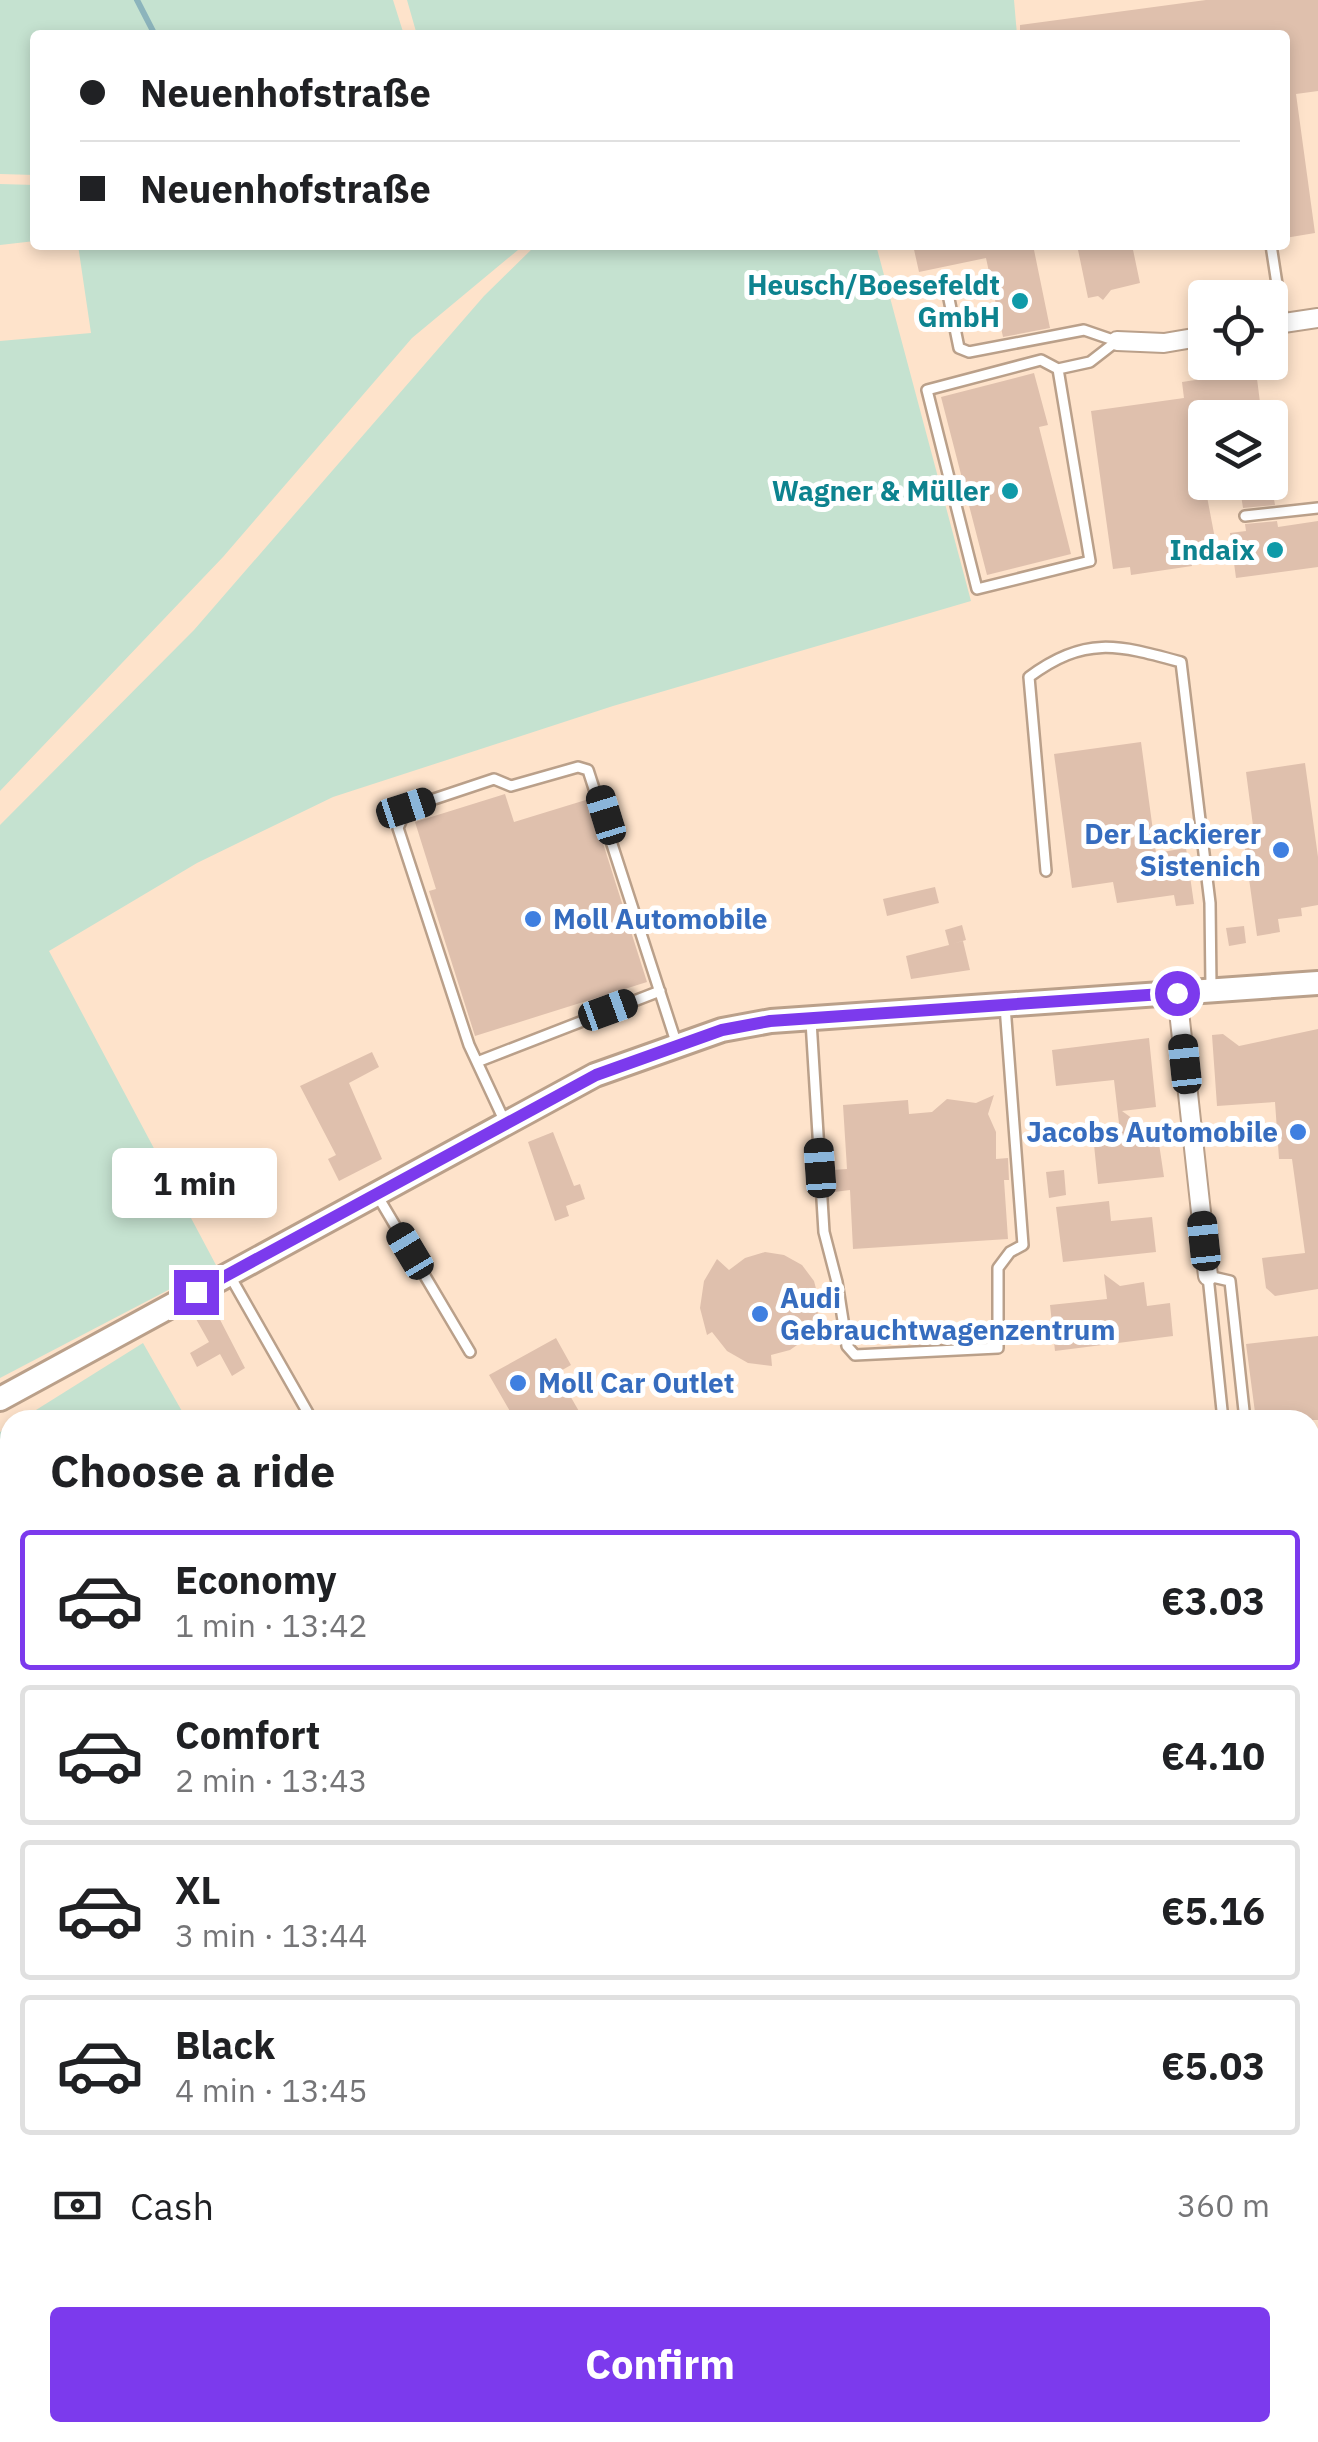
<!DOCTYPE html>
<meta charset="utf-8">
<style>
:root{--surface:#fff;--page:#f6f6f6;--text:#202124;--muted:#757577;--line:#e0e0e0;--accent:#7c3aed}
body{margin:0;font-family:"IBM Plex Sans",sans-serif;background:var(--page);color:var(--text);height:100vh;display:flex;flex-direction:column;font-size:38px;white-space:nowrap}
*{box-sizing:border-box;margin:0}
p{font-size:32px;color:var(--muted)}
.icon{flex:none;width:55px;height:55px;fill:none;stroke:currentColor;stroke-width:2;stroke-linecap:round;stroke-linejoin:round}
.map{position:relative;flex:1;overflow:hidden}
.side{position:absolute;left:0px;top:1410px;width:1320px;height:1032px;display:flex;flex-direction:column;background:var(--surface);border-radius:30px 30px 0 0;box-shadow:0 5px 15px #0003}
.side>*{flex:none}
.banner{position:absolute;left:30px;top:30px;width:1260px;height:220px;border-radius:10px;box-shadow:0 5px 15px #0003;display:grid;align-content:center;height:220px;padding:0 50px;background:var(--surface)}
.controls{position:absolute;left:1188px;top:280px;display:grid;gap:20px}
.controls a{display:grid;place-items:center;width:100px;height:100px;border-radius:10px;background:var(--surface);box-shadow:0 5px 15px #0003;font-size:50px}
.end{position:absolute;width:45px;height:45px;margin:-22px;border:12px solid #7c3aed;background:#fff;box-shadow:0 0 0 5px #fff}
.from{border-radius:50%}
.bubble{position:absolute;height:70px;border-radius:10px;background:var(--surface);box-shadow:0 5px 15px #0003;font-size:32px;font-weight:800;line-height:70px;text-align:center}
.car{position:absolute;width:30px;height:60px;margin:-30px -15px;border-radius:12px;box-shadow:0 0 8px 2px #0007;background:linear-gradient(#222 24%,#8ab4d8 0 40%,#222 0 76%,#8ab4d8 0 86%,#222 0)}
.banner b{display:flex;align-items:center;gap:35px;height:95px;font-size:38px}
.banner b+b{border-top:2px solid var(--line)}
.banner i{width:25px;height:25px;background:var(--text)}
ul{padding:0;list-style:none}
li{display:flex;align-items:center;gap:30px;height:140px;margin:0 20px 15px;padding:0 30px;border:5px solid var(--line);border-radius:10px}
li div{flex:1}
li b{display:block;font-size:38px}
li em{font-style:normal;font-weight:800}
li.active{border-color:var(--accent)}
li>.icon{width:90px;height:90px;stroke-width:1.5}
h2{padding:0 50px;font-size:45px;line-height:120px}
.pay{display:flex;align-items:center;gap:25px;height:110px;padding:0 50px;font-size:38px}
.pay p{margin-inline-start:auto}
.cta{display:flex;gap:20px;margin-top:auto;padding:20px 50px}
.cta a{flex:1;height:115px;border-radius:10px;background:var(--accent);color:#fff;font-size:40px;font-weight:800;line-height:115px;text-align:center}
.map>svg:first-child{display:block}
</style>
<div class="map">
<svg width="1318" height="2442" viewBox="0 0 1318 2442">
<rect width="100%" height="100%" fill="#fee3cb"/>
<!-- green -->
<path fill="#c5e2d0" d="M 0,0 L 393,0 L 404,35 L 35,35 L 35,175 L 0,174 Z
M 407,0 L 1014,0 L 1017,35 L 417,35 Z
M 0,184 L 35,185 L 35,241 L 0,245 Z
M 78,245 L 524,245 L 412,338 L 223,557 L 0,791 L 0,341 L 91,333 Z
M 536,245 L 876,245 L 971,601 L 613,706 L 333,797 L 197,863 L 49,951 L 216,1265 L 0,1378 L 0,825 L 194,630 L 484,296 Z
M 143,1343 L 187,1420 L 20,1420 Z
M 10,1426 L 10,2002 L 0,1994 L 0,1432 Z
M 1318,1749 L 1318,1809 L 1310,1828 L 1310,1750 Z
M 0,2274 L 10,2282 L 10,2432 L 115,2433 L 111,2442 L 0,2442 Z
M 667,2433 L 1244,2433 L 1240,2442 L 690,2442 Z"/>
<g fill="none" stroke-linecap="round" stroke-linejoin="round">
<!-- stream -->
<path stroke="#8cb4bc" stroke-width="6" d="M 137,0 L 155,35
M 0,1737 L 10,1742"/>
</g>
<!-- building -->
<path fill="#dfc0ad" d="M 1206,0 L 1318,0 L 1318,91 L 1296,94 L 1315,233 L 1285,238 L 1285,35 L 1020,35 L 1020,25 Z
M 913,245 L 1033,245 L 1050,328 L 1003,337 L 986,258 L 919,272 Z
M 1077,245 L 1132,245 L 1140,283 L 1111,290 L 1103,300 L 1098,296 L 1088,298 Z
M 1256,371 L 1262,418 L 1205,418 L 1205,486 L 1216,544 L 1190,547 L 1192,566 L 1131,575 L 1130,567 L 1113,569 L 1091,411 L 1184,398 L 1182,382 Z
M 1034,373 L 1048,425 L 1039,427 L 1071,554 L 987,575 L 941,397 Z
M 1239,482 L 1271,482 L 1275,505 L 1243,508 Z
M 1277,521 L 1278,527 L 1318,521 L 1318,567 L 1236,578 L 1230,533 L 1246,531 L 1245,524 Z
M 1141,742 L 1156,853 L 1186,848 L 1194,904 L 1176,906 L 1174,895 L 1117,903 L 1113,882 L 1072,888 L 1054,754 Z
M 1305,763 L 1318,857 L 1318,905 L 1301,908 L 1302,916 L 1278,919 L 1280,932 L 1257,936 L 1244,843 L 1255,841 L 1246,772 Z
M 505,794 L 514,822 L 589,799 L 647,982 L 475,1036 L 429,891 L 436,889 L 415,822 Z
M 935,887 L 939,903 L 887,916 L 883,899 Z
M 962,925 L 966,940 L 952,944 L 963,941 L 970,970 L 911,979 L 906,956 L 949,945 L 945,930 Z
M 1244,926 L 1246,943 L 1229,946 L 1226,928 Z
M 1318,1029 L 1318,1289 L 1275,1296 L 1266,1288 L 1262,1258 L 1305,1253 L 1292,1159 L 1279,1159 L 1275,1102 L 1217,1106 L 1212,1035 L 1223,1034 L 1239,1046 Z
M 1149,1038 L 1156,1107 L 1122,1111 L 1158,1137 L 1164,1177 L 1098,1184 L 1093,1135 L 1120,1132 L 1114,1080 L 1056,1086 L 1052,1050 Z
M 372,1052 L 379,1067 L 349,1083 L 382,1159 L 339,1181 L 328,1159 L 336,1155 L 300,1086 Z
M 994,1095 L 988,1114 L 996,1132 L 996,1159 L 1008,1158 L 1009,1180 L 1004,1180 L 1008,1239 L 853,1249 L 850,1190 L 834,1192 L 833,1170 L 847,1169 L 843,1105 L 908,1100 L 909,1114 L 932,1112 L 947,1099 L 976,1103 Z
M 553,1132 L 574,1186 L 580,1184 L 585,1199 L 566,1206 L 569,1216 L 555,1221 L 528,1142 Z
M 1064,1170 L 1066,1195 L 1049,1198 L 1046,1172 Z
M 1109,1201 L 1111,1221 L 1152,1217 L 1156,1252 L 1063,1262 L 1056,1207 Z
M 765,1252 L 784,1255 L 802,1265 L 814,1281 L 819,1300 L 817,1319 L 807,1338 L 790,1350 L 771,1355 L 772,1366 L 748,1363 L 727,1351 L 712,1332 L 707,1335 L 700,1308 L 704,1281 L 717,1259 L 729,1270 L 745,1258 Z
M 1104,1274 L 1120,1286 L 1144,1282 L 1147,1306 L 1170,1303 L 1173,1336 L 1055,1351 L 1050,1305 L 1107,1299 Z
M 214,1308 L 245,1368 L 232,1376 L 220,1354 L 197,1367 L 190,1353 L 209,1342 L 196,1319 Z
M 1318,1336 L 1318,1420 L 1256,1420 L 1246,1344 Z
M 556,1338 L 571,1365 L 557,1373 L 584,1420 L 515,1420 L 489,1375 Z"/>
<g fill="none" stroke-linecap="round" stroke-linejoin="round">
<!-- service casing -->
<g stroke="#baa08a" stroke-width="14">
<path id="service" d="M 1271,245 L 1283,323
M 949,299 L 959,348 L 969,352 L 1084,330 L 1116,341
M 1058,369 L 1041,360 L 927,390 L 977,589 L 1090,561 L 1058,369 L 1090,362 L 1117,341
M 1245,516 L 1318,508
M 1046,871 L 1029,677 C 1085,635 1119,645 1181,662 L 1210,903 L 1211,987
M 811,1021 L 824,1232 L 837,1282 L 847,1346 L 855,1355 L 998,1348 L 998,1268 L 1010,1252 L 1023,1245 L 1005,1006
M 477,1062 L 660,991
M 504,1120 L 469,1045 L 398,828 L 407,808 L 494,779 L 511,786 L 578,767 L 588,770 L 677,1045
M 377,1195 L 470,1352
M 230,1276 L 312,1420
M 1223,1420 L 1208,1276 L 1230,1281 L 1245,1420
M 1310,1490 L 1318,1489
M 1310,1521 L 1318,1520
M 1310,1744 L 1318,1743
M 0,1752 L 10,1760
M 0,1853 L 10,1840
M 0,1893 L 10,1906
M 0,2195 L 10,2182
M 0,2284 L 10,2293
M 0,2440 L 3,2442
M 1082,2441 L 1086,2442
M 358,2442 L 364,2432"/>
</g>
<!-- minor casing -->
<g stroke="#baa08a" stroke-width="22">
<path id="minor" d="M 1270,325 L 1318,318
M 1117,341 L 1164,343 L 1205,336
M 1177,993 L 1208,1276
M 1310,2352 L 1318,2333
M 1290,2432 L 1309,2442
M 140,2442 L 144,2432
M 1271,2442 L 1276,2432"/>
</g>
<!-- tertiary casing -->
<g stroke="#baa08a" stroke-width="28">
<path id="tertiary" d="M 0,1399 L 595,1075 L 722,1030 L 771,1021 L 1318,983
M 0,2244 L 10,2251
M 242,2432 L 254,2442"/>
</g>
<!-- service -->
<use href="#service" stroke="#fff" stroke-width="9"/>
<!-- minor -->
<use href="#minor" stroke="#fff" stroke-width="18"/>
<!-- tertiary -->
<use href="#tertiary" stroke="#fff" stroke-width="22"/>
</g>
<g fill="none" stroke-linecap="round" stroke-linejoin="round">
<!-- route -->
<path stroke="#7c3aed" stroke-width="12" d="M 196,1292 L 596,1075 L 722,1030 L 770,1021 L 1177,993"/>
</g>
<!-- markers -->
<g fill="#0f9aa8" stroke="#fff" stroke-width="4">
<circle cx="1020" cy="301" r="10"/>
<circle cx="1010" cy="491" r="10"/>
<circle cx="1275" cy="550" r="10"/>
</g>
<g fill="#3f7fe0" stroke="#fff" stroke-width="4">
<circle cx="1281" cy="850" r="10"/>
<circle cx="533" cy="919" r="10"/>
<circle cx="1298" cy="1132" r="10"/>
<circle cx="760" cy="1314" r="10"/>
<circle cx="518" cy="1383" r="10"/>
</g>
<g text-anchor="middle" stroke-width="10" stroke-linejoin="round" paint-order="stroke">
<!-- culture labels -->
<g font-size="28" font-weight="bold" fill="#0d838f" stroke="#fff" text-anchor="end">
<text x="1000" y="295">Heusch/Boesefeldt<tspan x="1000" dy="32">GmbH</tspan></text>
<text x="990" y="501">Wagner &amp; Müller</text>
<text x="1255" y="560">Indaix</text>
</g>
<!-- shop labels -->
<g font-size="28" font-weight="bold" fill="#366cbe" stroke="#fff" text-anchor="start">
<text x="1261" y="844" text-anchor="end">Der Lackierer<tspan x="1261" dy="32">Sistenich</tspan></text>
<text x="553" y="929">Moll Automobile</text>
<text x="1278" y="1142" text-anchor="end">Jacobs Automobile</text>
<text x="780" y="1308">Audi<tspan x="780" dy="32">Gebrauchtwagenzentrum</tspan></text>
<text x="538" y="1393">Moll Car Outlet</text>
</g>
</g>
</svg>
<div class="controls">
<a><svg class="icon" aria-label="locate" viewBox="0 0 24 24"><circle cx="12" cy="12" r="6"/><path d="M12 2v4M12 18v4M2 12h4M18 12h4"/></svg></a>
<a><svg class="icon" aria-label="layers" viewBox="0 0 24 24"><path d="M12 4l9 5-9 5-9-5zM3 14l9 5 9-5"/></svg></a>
</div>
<i class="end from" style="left:1177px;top:993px"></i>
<i class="end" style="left:196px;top:1292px"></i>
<div class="bubble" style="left:112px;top:1148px;width:165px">1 min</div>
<i class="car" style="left:406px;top:808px;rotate:72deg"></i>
<i class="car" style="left:606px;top:815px;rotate:343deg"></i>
<i class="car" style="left:608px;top:1010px;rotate:70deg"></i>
<i class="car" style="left:1185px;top:1064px;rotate:354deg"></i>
<i class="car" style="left:820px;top:1168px;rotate:356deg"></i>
<i class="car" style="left:1204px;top:1241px;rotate:354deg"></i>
<i class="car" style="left:410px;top:1251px;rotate:329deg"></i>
<div class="banner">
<b><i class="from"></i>Neuenhofstraße</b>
<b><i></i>Neuenhofstraße</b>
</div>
<section class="side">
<h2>Choose a ride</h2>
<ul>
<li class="active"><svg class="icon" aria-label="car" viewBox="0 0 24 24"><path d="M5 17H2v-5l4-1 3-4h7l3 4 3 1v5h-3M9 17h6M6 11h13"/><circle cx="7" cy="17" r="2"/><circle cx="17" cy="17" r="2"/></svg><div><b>Economy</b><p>1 min · 13:42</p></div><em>€3.03</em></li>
<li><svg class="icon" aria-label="car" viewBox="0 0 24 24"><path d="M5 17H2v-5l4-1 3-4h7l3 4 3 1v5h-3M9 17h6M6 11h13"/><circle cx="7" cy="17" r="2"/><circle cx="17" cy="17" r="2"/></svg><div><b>Comfort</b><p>2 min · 13:43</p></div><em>€4.10</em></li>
<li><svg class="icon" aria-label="car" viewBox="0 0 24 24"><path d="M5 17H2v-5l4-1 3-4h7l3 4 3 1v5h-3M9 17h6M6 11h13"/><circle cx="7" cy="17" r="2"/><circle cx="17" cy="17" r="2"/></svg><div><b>XL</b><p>3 min · 13:44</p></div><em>€5.16</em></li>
<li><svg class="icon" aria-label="car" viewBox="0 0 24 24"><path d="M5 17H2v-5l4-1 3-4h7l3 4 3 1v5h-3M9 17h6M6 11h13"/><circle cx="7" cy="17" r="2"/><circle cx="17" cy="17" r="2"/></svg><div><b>Black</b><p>4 min · 13:45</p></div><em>€5.03</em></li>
</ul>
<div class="pay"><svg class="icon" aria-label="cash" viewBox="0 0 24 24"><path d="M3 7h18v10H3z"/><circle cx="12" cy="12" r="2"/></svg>Cash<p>360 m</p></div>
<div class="cta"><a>Confirm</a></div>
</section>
</div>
